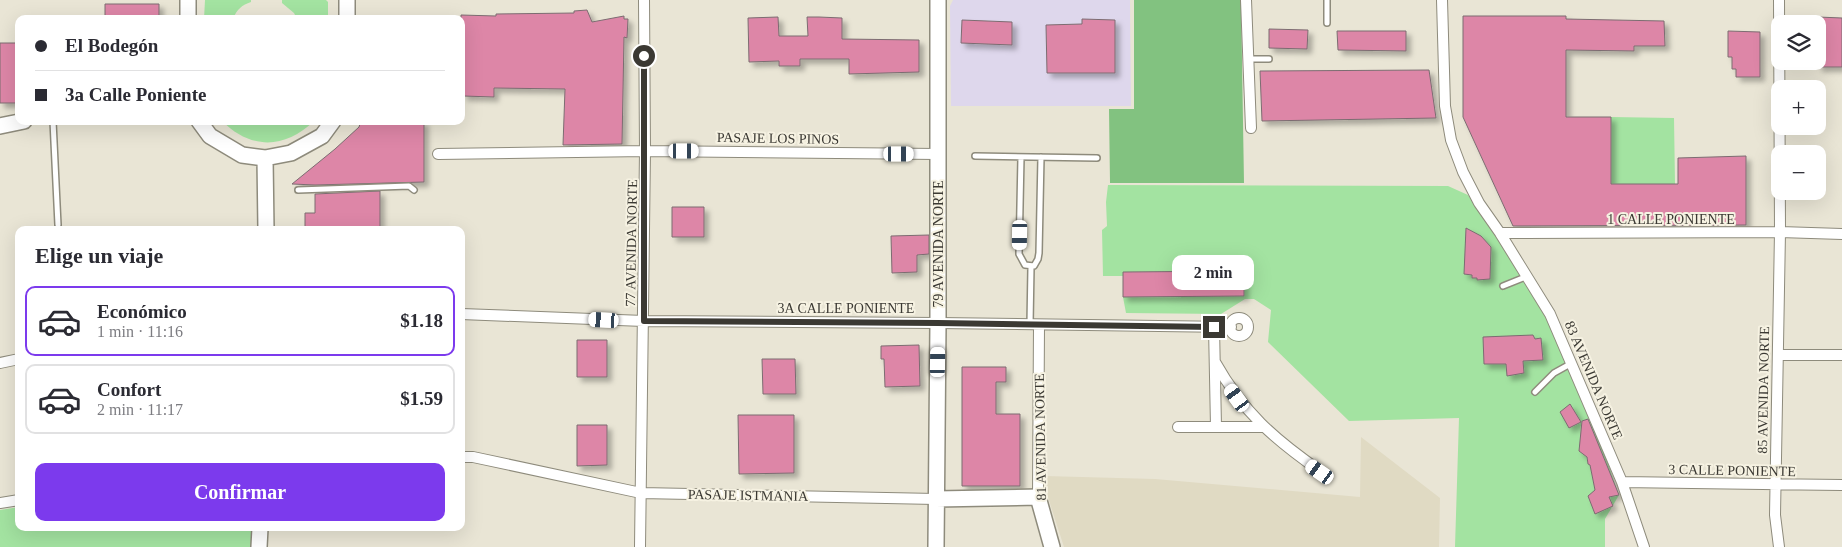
<!DOCTYPE html>
<html lang="es">
<meta charset="utf-8">
<style>
:root{--surface:#fff;--page:#f2f2f3;--text:#2b2b33;--muted:#7c7c81;--line:#e1e1e2;--accent:#7c3aed}
body{margin:0;font-family:Georgia,serif;background:var(--page);color:var(--text);height:100vh;display:flex;flex-direction:column;font-size:19px;white-space:nowrap}
*{box-sizing:border-box;margin:0}
p{font-size:16px;color:var(--muted)}
.icon{flex:none;width:28px;height:28px;fill:none;stroke:currentColor;stroke-width:2;stroke-linecap:round;stroke-linejoin:round}
.map{position:relative;flex:1;overflow:hidden}
.details{position:absolute;left:15px;top:226px;width:450px;height:305px;display:flex;flex-direction:column;background:var(--surface);border-radius:10px;box-shadow:0 5px 20px #0002}
.details>*{flex:none}
.banner{position:absolute;left:15px;top:15px;width:450px;height:110px;border-radius:10px;box-shadow:0 5px 20px #0002;display:grid;align-content:center;height:110px;padding:0 20px;background:var(--surface)}
.tools{position:absolute;left:1771px;top:15px;display:grid;gap:10px}
.tools a{display:grid;place-items:center;width:55px;height:55px;border-radius:10px;background:var(--surface);box-shadow:0 5px 20px #0002;font-size:25px}
.end{position:absolute;width:22px;height:22px;margin:-11px;border:6px solid #3b3933;background:#fff;box-shadow:0 0 0 2px #fff}
.from{border-radius:50%}
.bubble{position:absolute;height:35px;border-radius:10px;background:var(--surface);box-shadow:0 5px 20px #0002;font-size:16px;font-weight:700;line-height:35px;text-align:center}
.car{position:absolute;width:15px;height:30px;margin:-15px -8px;border-radius:6px;box-shadow:0 0 4px 1px #0007;background:linear-gradient(#fff 24%,#345 0 40%,#fff 0 76%,#345 0 86%,#fff 0)}
.banner b{display:flex;align-items:center;gap:18px;height:48px;font-size:19px}
.banner b+b{border-top:1px solid var(--line)}
.banner i{width:12px;height:12px;background:var(--text)}
ul{padding:0;list-style:none}
li{display:flex;align-items:center;gap:15px;height:70px;margin:0 10px 8px;padding:0 10px;border:2px solid var(--line);border-radius:10px}
li div{flex:1}
li b{display:block;font-size:19px}
li em{font-style:normal;font-weight:700}
li.on{border-color:var(--accent)}
li>.icon{width:45px;height:45px;stroke-width:1.5}
h2{padding:0 20px;font-size:22px;line-height:60px}
.button{display:flex;gap:10px;margin-top:auto;padding:10px 20px}
.button a{flex:1;height:58px;border-radius:10px;background:var(--accent);color:#fff;font-size:20px;font-weight:700;line-height:58px;text-align:center}
.map>svg:first-child{display:block}
</style>
<div class="map">
<svg width="1842" height="547" viewBox="0 0 1842 547">
<defs>
<filter id="shadow"><feDropShadow dx="4.5" dy="4.5" stdDeviation="2.5" flood-color="#0004"/></filter>
</defs>
<rect width="100%" height="100%" fill="#e9e5d5"/>
<!-- commercial -->
<path fill="#ded7ec" d="M 953,0 L 1130,0 L 1131,106 L 951,106 L 950,6 Z"/>
<!-- built -->
<path fill="#e0dac3" d="M 1361,437 L 1440,498 L 1439,547 L 1064,547 L 1046,491 L 1045,476 L 1155,479 L 1360,497 Z"/>
<!-- green -->
<path fill="#a3e3a1" d="M 205,0 L 251,0 L 251,2 C 242,5 237,9 233,19 L 204,19 Z
M 282,0 L 326,0 L 328,2 L 328,19 L 297,19 L 294,13 L 282,3 Z
M 1611,117 L 1674,118 L 1675,184 L 1611,184 Z
M 222,121 L 314,121 C 285,149 251,150 222,121 Z
M 1108,185 L 1448,186 L 1468,195 L 1497,236 L 1546,315 L 1592,418 L 1619,495 L 1605,519 L 1605,547 L 1455,547 L 1459,418 L 1349,421 L 1268,342 L 1271,310 L 1254,299 L 1245,299 L 1221,314 L 1126,313 L 1123,297 L 1124,276 L 1103,276 L 1102,230 L 1107,226 L 1106,202 Z
M 19,507 L 19,528 L 252,528 L 252,547 L 0,547 L 0,510 Z"/>
<!-- forest -->
<path fill="#82c280" d="M 1134,0 L 1241,0 L 1244,183 L 1110,183 L 1109,109 L 1134,109 Z"/>
<!-- building -->
<path fill="#dd86a7" stroke="#7c6c71" filter="url(#shadow)" d="M 105,4 L 159,4 L 159,19 L 105,19 Z
M 587,10 L 592,22 L 624,16 L 624,19 L 628,19 L 627,38 L 624,37 L 622,144 L 563,145 L 565,89 L 494,88 L 494,97 L 463,96 L 463,86 L 461,86 L 461,15 L 496,16 L 496,14 L 574,13 L 574,11 Z
M 1463,16 L 1566,16 L 1566,19 L 1664,21 L 1665,46 L 1634,46 L 1634,51 L 1566,50 L 1566,117 L 1611,117 L 1611,184 L 1678,184 L 1678,158 L 1746,156 L 1746,225 L 1513,226 L 1463,117 Z
M 778,17 L 779,36 L 808,36 L 807,17 L 819,17 L 842,18 L 842,39 L 919,40 L 919,72 L 849,74 L 849,59 L 800,59 L 800,66 L 779,66 L 779,61 L 749,62 L 748,18 Z
M 1818,17 L 1842,18 L 1842,67 L 1818,67 Z
M 1082,19 L 1115,20 L 1115,73 L 1047,73 L 1046,25 L 1082,24 Z
M 962,20 L 1012,22 L 1012,45 L 961,43 Z
M 1269,29 L 1308,30 L 1307,49 L 1269,48 Z
M 1337,31 L 1406,31 L 1406,51 L 1338,50 Z
M 1728,31 L 1760,32 L 1760,77 L 1736,77 L 1736,69 L 1732,69 L 1732,57 L 1728,57 Z
M 0,43 L 19,43 L 19,103 L 0,103 Z
M 1429,70 L 1436,118 L 1262,121 L 1260,71 Z
M 361,121 L 424,121 L 424,182 L 315,185 L 292,184 L 335,149 L 359,127 Z
M 380,191 L 380,230 L 305,230 L 305,213 L 315,213 L 315,194 Z
M 672,207 L 704,207 L 704,237 L 672,237 Z
M 1466,228 L 1481,236 L 1491,247 L 1490,279 L 1477,280 L 1477,278 L 1472,278 L 1472,275 L 1464,274 Z
M 929,235 L 929,254 L 917,255 L 917,272 L 892,273 L 891,236 Z
M 1244,271 L 1244,296 L 1123,297 L 1123,272 Z
M 1533,335 L 1535,339 L 1541,338 L 1543,360 L 1523,361 L 1524,373 L 1507,376 L 1506,364 L 1484,364 L 1483,337 Z
M 577,340 L 607,340 L 607,377 L 577,377 Z
M 919,345 L 920,386 L 885,387 L 884,359 L 881,359 L 881,346 Z
M 762,359 L 795,359 L 796,394 L 763,394 Z
M 962,367 L 1006,367 L 1006,382 L 996,382 L 996,414 L 1020,414 L 1020,486 L 962,486 Z
M 1570,404 L 1581,422 L 1569,428 L 1560,412 Z
M 738,415 L 794,415 L 794,473 L 739,474 Z
M 1588,419 L 1619,495 L 1609,497 L 1613,506 L 1595,514 L 1588,496 L 1595,490 L 1590,465 L 1588,464 L 1587,457 L 1579,451 L 1582,421 Z
M 577,425 L 607,425 L 607,465 L 577,466 Z"/>
<g fill="none" stroke-linecap="round" stroke-linejoin="round">
<!-- lane casing -->
<g stroke="#8e8b7c" stroke-width="8">
<path id="lane" d="M 1327,0 L 1327,23
M 1247,59 L 1269,59
M 53,121 L 58,225
M 975,156 L 1097,158
M 1021,157 L 1019,254 L 1025,265 L 1034,266 L 1038,259 L 1039,253 L 1041,157
M 298,190 L 409,186 L 414,190
M 1503,286 L 1528,276
M 1030,324 L 1031,267
M 1535,392 L 1554,373 L 1572,363"/>
</g>
<!-- street casing -->
<g stroke="#8e8b7c" stroke-width="12">
<path id="street" d="M 1246,0 L 1251,128
M 1442,0 L 1445,106 L 1451,140 L 1463,172 L 1479,203 L 1500,233 L 1550,314 L 1622,482 L 1644,547
M 1779,0 L 1780,232 L 1775,515 L 1779,547
M 438,154 L 645,151 L 938,154
M 1500,233 L 1780,232 L 1842,234
M 461,314 L 644,321 L 938,323 L 1231,327
M1230 327a9 9 0 1 1 18 0a9 9 0 1 1-18 0Z
M 1214,327 L 1216,427
M 1778,355 L 1842,355
M 1215,362 C 1243,412 1274,439 1320,471
M 0,363 L 19,359
M 1178,427 L 1262,427
M 461,457 L 473,457 L 641,493 L 936,499
M 1622,482 L 1842,485
M 1038,497 L 1039,325
M 0,503 L 19,500
M 640,547 L 645,151 L 644,0"/>
</g>
<!-- secondary casing -->
<g stroke="#8e8b7c" stroke-width="18">
<path id="secondary" d="M 347,0 L 347,19
M 188,19 L 188,0
M 199,121 L 210,136 L 242,155 L 265,158 L 291,153 L 322,136 L 333,121
M 0,126 L 24,121
M 265,158 L 266,230
M 936,499 L 1038,497 L 1052,547
M 259,547 L 260,528
M 936,547 L 938,323 L 938,0"/>
</g>
<!-- lane -->
<use href="#lane" stroke="#fff" stroke-width="5"/>
<!-- street -->
<use href="#street" stroke="#fff" stroke-width="10"/>
<!-- secondary -->
<use href="#secondary" stroke="#fff" stroke-width="15"/>
</g>
<g fill="none" stroke-linecap="round" stroke-linejoin="round">
<!-- route -->
<path stroke="#3b3933" stroke-width="6" d="M 644,56 L 644,321 L 938,323 L 1214,327"/>
</g>
<g text-anchor="middle" stroke-width="4" stroke-linejoin="round" paint-order="stroke">
<!-- street labels -->
<g font-size="14" fill="#3b3933" stroke="#f6f2e2">
<text transform="translate(778 138) rotate(1)" y="5">PASAJE LOS PINOS</text>
<text x="1671" y="224">1 CALLE PONIENTE</text>
<text transform="translate(631 243) rotate(-89)" y="5">77 AVENIDA NORTE</text>
<text transform="translate(938 244) rotate(-90)" y="5">79 AVENIDA NORTE</text>
<text x="846" y="313">3A CALLE PONIENTE</text>
<text transform="translate(1594 380) rotate(67)" y="5">83 AVENIDA NORTE</text>
<text transform="translate(1763 390) rotate(-89)" y="5">85 AVENIDA NORTE</text>
<text transform="translate(1040 437) rotate(-91)" y="5">81 AVENIDA NORTE</text>
<text transform="translate(1732 470) rotate(1)" y="5">3 CALLE PONIENTE</text>
<text transform="translate(748 495) rotate(1)" y="5">PASAJE ISTMANIA</text>
</g>
</g>
</svg>
<div class="tools">
<a><svg class="icon" aria-label="layers" viewBox="0 0 24 24"><path d="M12 4l9 5-9 5-9-5zM3 14l9 5 9-5"/></svg></a>
<a>+</a>
<a>−</a>
</div>
<i class="end from" style="left:644px;top:56px"></i>
<i class="end" style="left:1214px;top:327px"></i>
<div class="bubble" style="left:1172px;top:255px;width:82px">2 min</div>
<i class="car" style="left:684px;top:151px;rotate:90deg"></i>
<i class="car" style="left:899px;top:154px;rotate:90deg"></i>
<i class="car" style="left:1020px;top:235px;rotate:181deg"></i>
<i class="car" style="left:604px;top:320px;rotate:273deg"></i>
<i class="car" style="left:938px;top:362px;rotate:1deg"></i>
<i class="car" style="left:1237px;top:398px;rotate:324deg"></i>
<i class="car" style="left:1320px;top:472px;rotate:305deg"></i>
<div class="banner">
<b><i class="from"></i>El Bodegón</b>
<b><i></i>3a Calle Poniente</b>
</div>
<section class="details">
<h2>Elige un viaje</h2>
<ul>
<li class="on"><svg class="icon" aria-label="car" viewBox="0 0 24 24"><path d="M5 17H2v-5l4-1 3-4h7l3 4 3 1v5h-3M9 17h6M6 11h13"/><circle cx="7" cy="17" r="2"/><circle cx="17" cy="17" r="2"/></svg><div><b>Económico</b><p>1 min · 11:16</p></div><em>$1.18</em></li>
<li><svg class="icon" aria-label="car" viewBox="0 0 24 24"><path d="M5 17H2v-5l4-1 3-4h7l3 4 3 1v5h-3M9 17h6M6 11h13"/><circle cx="7" cy="17" r="2"/><circle cx="17" cy="17" r="2"/></svg><div><b>Confort</b><p>2 min · 11:17</p></div><em>$1.59</em></li>
</ul>
<div class="button"><a>Confirmar</a></div>
</section>
</div>
